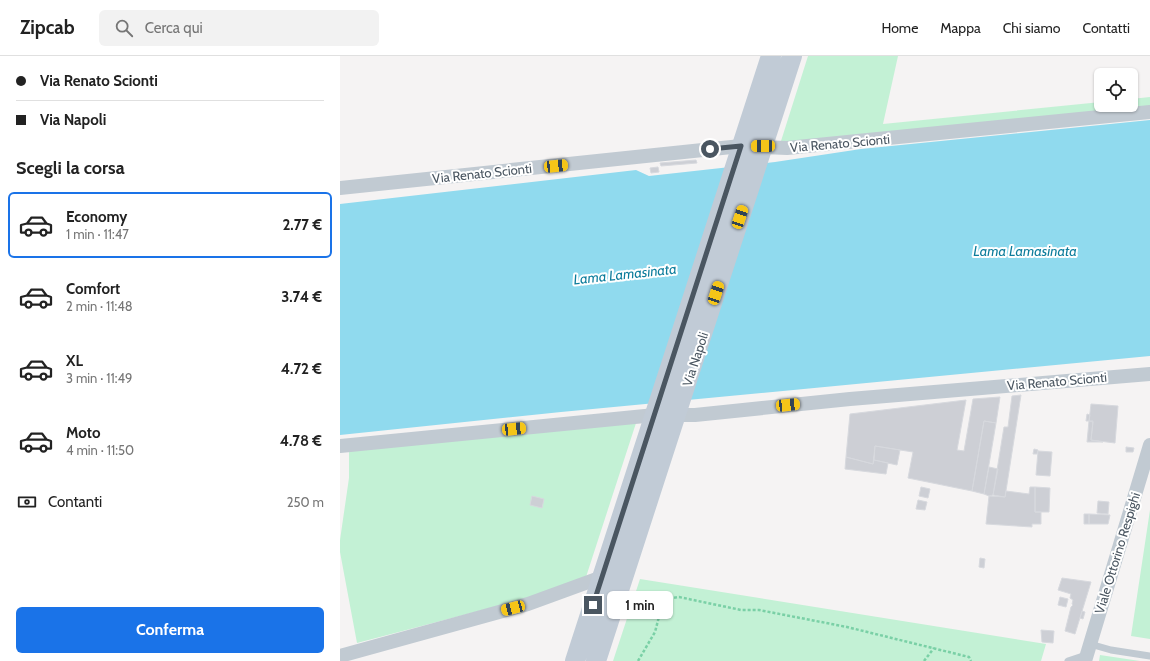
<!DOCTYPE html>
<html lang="it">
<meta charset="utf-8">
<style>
:root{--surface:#fff;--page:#f2f2f2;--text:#222;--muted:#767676;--line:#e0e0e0;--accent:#1a73e8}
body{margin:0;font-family:Cabin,sans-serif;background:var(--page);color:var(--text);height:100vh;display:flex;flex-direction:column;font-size:15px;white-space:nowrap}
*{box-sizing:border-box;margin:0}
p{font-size:13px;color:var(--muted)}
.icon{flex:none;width:22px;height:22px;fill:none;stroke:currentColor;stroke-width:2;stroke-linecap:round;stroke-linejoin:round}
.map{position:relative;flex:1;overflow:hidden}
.panel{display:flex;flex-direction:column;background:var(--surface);width:340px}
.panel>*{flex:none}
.top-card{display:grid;align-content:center;height:88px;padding:0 16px;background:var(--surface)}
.controls{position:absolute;left:754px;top:12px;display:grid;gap:8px}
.controls a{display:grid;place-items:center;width:44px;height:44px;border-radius:6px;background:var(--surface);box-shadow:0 1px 3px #0004;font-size:20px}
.end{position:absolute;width:18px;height:18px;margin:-9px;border:5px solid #4a5661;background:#fff;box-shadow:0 0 0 2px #fff}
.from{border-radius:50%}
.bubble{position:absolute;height:28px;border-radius:6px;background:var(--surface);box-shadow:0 1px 3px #0004;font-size:13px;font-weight:700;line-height:28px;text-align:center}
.car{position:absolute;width:12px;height:24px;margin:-12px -6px;border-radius:5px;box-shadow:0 0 3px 1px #0007;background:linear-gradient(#f5c518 24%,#345 0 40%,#f5c518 0 76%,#345 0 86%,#f5c518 0)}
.top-card b{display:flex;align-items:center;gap:14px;height:38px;font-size:15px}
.top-card b+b{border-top:1px solid var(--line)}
.top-card i{width:10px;height:10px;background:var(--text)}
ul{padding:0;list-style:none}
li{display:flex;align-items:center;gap:12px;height:66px;margin:0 8px 6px;padding:0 8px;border:2px solid transparent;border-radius:6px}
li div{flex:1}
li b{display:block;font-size:15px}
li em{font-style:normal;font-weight:700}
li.on{border-color:var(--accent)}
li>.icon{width:36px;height:36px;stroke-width:1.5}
h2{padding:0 16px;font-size:18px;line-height:48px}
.pay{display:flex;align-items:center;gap:10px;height:44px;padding:0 16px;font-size:15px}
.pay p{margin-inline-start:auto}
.button{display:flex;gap:8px;margin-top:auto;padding:8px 16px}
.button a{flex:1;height:46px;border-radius:6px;background:var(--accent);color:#fff;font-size:16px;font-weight:700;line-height:46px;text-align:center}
header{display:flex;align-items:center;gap:24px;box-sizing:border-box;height:56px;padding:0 20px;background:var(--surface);border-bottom:1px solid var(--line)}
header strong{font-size:19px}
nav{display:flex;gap:22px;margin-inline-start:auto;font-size:14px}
.search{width:280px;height:36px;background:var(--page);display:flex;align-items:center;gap:10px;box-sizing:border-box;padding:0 14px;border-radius:6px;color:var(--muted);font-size:15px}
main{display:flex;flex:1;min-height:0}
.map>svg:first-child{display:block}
</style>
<header>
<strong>Zipcab</strong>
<div class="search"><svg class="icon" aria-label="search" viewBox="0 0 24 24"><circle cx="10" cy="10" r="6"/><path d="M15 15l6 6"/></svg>Cerca qui</div>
<nav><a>Home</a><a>Mappa</a><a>Chi siamo</a><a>Contatti</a></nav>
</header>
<main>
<section class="panel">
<div class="top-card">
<b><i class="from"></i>Via Renato Scionti</b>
<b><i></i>Via Napoli</b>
</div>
<h2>Scegli la corsa</h2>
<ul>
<li class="on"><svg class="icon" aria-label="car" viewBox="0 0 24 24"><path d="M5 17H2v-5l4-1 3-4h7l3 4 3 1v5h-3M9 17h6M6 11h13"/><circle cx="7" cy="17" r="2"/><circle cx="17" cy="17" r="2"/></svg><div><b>Economy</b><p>1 min · 11:47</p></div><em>2.77 €</em></li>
<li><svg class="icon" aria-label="car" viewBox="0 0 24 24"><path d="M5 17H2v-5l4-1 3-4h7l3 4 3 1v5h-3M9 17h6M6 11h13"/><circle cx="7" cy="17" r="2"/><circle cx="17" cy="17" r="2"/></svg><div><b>Comfort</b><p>2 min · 11:48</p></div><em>3.74 €</em></li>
<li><svg class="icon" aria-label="car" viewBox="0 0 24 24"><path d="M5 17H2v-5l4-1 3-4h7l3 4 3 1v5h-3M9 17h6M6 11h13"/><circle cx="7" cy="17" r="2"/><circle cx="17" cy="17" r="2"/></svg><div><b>XL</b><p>3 min · 11:49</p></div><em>4.72 €</em></li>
<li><svg class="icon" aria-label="car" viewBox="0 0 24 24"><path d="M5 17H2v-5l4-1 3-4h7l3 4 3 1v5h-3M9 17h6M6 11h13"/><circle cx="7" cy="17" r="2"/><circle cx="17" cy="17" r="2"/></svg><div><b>Moto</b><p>4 min · 11:50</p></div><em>4.78 €</em></li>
</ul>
<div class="pay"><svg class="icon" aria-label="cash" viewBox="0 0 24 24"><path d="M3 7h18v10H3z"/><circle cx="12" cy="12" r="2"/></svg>Contanti<p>250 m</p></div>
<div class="button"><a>Conferma</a></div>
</section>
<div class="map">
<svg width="810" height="605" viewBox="0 0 810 605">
<rect width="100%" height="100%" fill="#f5f3f3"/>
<!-- green -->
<path fill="#c3f1d5" d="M 468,0 L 558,0 L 543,68 L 761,46 L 761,49 L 791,49 L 791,43 L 810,41 L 810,52 L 457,87 L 441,85 Z
M 297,364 L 246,521 L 188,542 L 17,587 L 0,496 L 0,484 L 9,422 L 9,395 Z
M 810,454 L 810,583 L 791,580 Z
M 300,523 L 706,588 L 701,605 L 273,605 Z
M 760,599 L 800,605 L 759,605 Z"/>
<!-- water -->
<path fill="#90daee" d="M 810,64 L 810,300 L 221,356 L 0,379 L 0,148 L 296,114 L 309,120 L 435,106 L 521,93 Z"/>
<!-- building -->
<path fill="#cdcfd5" stroke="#d7d9de" d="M 356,104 L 357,107 L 321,110 L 320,107 Z
M 318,111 L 319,116 L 311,117 L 310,112 Z
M 681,339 L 665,441 L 653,439 L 664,371 L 668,371 L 672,340 Z
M 660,341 L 656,367 L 644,365 L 632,435 L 568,422 L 573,396 L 535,390 L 533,408 L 506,401 L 510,358 L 626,344 L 617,394 L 624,395 L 633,343 Z
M 751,348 L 778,350 L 775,387 L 751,384 L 753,366 L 749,365 Z
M 747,358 L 750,359 L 749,365 L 746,365 Z
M 644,365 L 656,367 L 644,438 L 632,435 Z
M 749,365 L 753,365 L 751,384 L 763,386 L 747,386 Z
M 535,390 L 560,394 L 557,409 L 534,404 Z
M 786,391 L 794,392 L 793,396 L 786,396 Z
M 694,393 L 698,394 L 697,398 L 693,398 Z
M 698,395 L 712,396 L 710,420 L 696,419 Z
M 506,401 L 533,408 L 534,404 L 548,407 L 546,418 L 505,413 Z
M 649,411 L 658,413 L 653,439 L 649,440 L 644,438 Z
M 581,431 L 590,433 L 588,442 L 579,440 Z
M 690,431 L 695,431 L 695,456 L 701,456 L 701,468 L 692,468 L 692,471 L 646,468 L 649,440 L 665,441 L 666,435 L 689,438 Z
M 695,431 L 710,432 L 709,456 L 695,456 Z
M 192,440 L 204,443 L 202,452 L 190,449 Z
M 578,444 L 587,446 L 585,454 L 576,453 Z
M 758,445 L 769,446 L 768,458 L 757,457 Z
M 744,458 L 749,458 L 749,468 L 744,468 Z
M 749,458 L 770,459 L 768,468 L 749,468 Z
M 640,502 L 645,503 L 644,512 L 639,511 Z
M 722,522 L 751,526 L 735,578 L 725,575 L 731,551 L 733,549 L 732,548 L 733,544 L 730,542 L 731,538 L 718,534 Z
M 720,541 L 728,543 L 726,551 L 718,549 Z
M 742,555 L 745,556 L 743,563 L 740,562 Z
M 701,574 L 714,575 L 713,587 L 702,586 Z"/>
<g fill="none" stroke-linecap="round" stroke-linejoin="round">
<!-- path -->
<path stroke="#7ad0a6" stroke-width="2.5" stroke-dasharray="3 2" stroke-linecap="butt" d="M 298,605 L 315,576 L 321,553 L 332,542 L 339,541 L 401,554 L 419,554 L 507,571 L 629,601 L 631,605
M 584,605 L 594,592"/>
<!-- service -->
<path stroke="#c1cad2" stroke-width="7" d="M 750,588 L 771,594 L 810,600
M 728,605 L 746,599"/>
<!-- minor -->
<path stroke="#c1cad2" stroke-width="14" d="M 0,132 L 401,90 L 447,92 L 810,56
M 337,359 L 355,359 L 510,343 L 810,318
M 0,390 L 315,359
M 0,600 L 188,548 L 262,521
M 745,605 L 810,389"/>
<!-- secondary -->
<path stroke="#c1cbd6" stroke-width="20" d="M 235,605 L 431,0
M 256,605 L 452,0"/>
</g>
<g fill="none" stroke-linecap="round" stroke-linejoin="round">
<!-- route -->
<path stroke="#4a5661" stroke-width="5" d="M 253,549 L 401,90 L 370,93"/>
</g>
<g text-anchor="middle" stroke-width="4" stroke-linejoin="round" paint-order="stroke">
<!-- street labels -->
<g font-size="13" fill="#4a5661" stroke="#fff">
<text transform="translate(500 87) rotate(-5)" y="5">Via Renato Scionti</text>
<text transform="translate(142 117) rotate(-6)" y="5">Via Renato Scionti</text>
<text transform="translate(355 303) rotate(-72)" y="5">Via Napoli</text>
<text transform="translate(717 325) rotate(-5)" y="5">Via Renato Scionti</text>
<text transform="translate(777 497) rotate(-73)" y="5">Viale Ottorino Respighi</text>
</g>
<!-- water labels -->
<g font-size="14" font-style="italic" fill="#0c7c9b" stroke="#fff">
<text x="685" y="200">Lama Lamasinata</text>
<text transform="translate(285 218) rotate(-6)" y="5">Lama Lamasinata</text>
</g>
</g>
</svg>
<div class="controls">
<a><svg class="icon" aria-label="locate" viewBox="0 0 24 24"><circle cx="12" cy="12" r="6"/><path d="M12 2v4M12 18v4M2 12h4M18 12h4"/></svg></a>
</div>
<i class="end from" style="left:370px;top:93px"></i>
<i class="end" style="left:253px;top:549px"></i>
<div class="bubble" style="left:267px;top:535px;width:66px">1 min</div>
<i class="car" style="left:423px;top:90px;rotate:269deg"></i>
<i class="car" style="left:216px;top:110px;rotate:84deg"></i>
<i class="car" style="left:400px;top:161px;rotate:18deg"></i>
<i class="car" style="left:376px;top:237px;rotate:18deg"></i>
<i class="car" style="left:448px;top:349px;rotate:84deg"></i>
<i class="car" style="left:174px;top:373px;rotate:84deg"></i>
<i class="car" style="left:173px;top:552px;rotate:255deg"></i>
</div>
</main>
